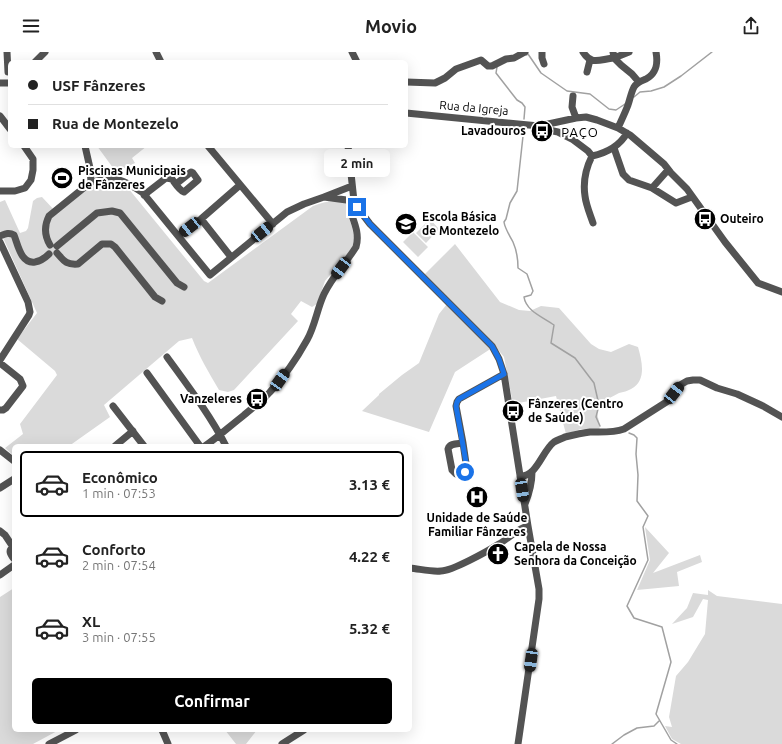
<!DOCTYPE html>
<html lang="pt">
<meta charset="utf-8">
<style>
:root{--surface:#fff;--page:#f2f2f2;--text:#222;--muted:#767676;--line:#e0e0e0;--accent:#000}
body{margin:0;font-family:Ubuntu,sans-serif;background:var(--page);color:var(--text);height:100vh;display:flex;flex-direction:column;font-size:15px;white-space:nowrap}
*{box-sizing:border-box;margin:0}
p{font-size:13px;color:var(--muted)}
.icon{flex:none;width:22px;height:22px;fill:none;stroke:currentColor;stroke-width:2;stroke-linecap:round;stroke-linejoin:round}
.map{position:relative;flex:1;overflow:hidden}
.side{position:absolute;left:12px;top:392px;width:400px;height:288px;display:flex;flex-direction:column;background:var(--surface);border-radius:6px;box-shadow:0 4px 16px #0002}
.side>*{flex:none}
.guide{position:absolute;left:8px;top:8px;width:400px;height:88px;border-radius:6px;box-shadow:0 4px 16px #0002;display:grid;align-content:center;height:88px;padding:0 20px;background:var(--surface)}
.end{position:absolute;width:18px;height:18px;margin:-9px;border:5px solid #1a73e8;background:#fff;box-shadow:0 0 0 2px #fff}
.from{border-radius:50%}
.bubble{position:absolute;height:28px;border-radius:6px;background:var(--surface);box-shadow:0 4px 16px #0002;font-size:13px;font-weight:600;line-height:28px;text-align:center}
.car{position:absolute;width:12px;height:24px;margin:-12px -6px;border-radius:5px;box-shadow:0 0 3px 1px #0007;background:linear-gradient(#222 24%,#8ab4d8 0 40%,#222 0 76%,#8ab4d8 0 86%,#222 0)}
.guide b{display:flex;align-items:center;gap:14px;height:38px;font-size:15px}
.guide b+b{border-top:1px solid var(--line)}
.guide i{width:10px;height:10px;background:var(--text)}
ul{padding:7px 0 0;list-style:none}
li{display:flex;align-items:center;gap:12px;height:66px;margin:0 8px 6px;padding:0 12px;border:2px solid transparent;border-radius:6px}
li div{flex:1}
li b{display:block;font-size:15px}
li em{font-style:normal;font-weight:600}
li.selected{border-color:var(--accent)}
li>.icon{width:36px;height:36px;stroke-width:1.5}
.action{display:flex;gap:8px;margin-top:auto;padding:8px 20px}
.action a{flex:1;height:46px;border-radius:6px;background:var(--accent);color:#fff;font-size:16px;font-weight:600;line-height:46px;text-align:center}
header{display:flex;justify-content:space-between;align-items:center;height:52px;padding:0 20px;background:var(--surface);font-size:18px;font-weight:600}
.map>svg:first-child{display:block}
</style>
<header><svg class="icon" aria-label="menu" viewBox="0 0 24 24"><path d="M4 6h16M4 12h16M4 18h16"/></svg>Movio<svg class="icon" aria-label="share" viewBox="0 0 24 24"><path d="M12 15V3M7 8l5-5 5 5M5 13v7h14v-7"/></svg></header>
<div class="map">
<svg width="782" height="692" viewBox="0 0 782 692">
<rect width="100%" height="100%" fill="#fff"/>
<!-- green -->
<path fill="#dadada" d="M 97,94 L 147,94 L 132,106 L 135,111 L 116,120 Z
M 105,130 C 114,130 121,131 128,136 L 204,229 L 208,231 L 313,154 C 326,149 333,148 346,151 L 346,157 L 352,175 L 355,190 L 351,198 L 325,229 L 317,252 L 312,255 L 301,249 L 291,262 L 298,269 L 234,338 L 228,340 L 219,338 C 209,321 199,304 192,286 L 179,289 L 104,353 L 110,365 L 69,394 L 14,394 L 14,404 L 5,396 L 23,382 L 20,372 L 57,323 L 55,319 L 17,287 L 37,261 L 0,179 L 0,150 L 5,148 L 20,181 L 26,179 L 28,176 L 33,149 L 37,146 L 42,145 L 56,160 L 90,134 Z
M 430,167 L 439,177 L 426,191 L 416,181 Z
M 413,180 L 428,195 L 418,205 L 403,190 Z
M 455,192 L 500,250 L 519,258 L 530,259 L 541,254 L 559,256 L 591,292 L 599,297 L 611,300 L 629,292 L 638,295 C 642,309 647,329 631,337 C 628,339 623,340 619,341 C 613,344 606,348 600,351 L 597,361 L 600,374 L 599,378 L 581,377 L 566,382 L 556,344 L 513,352 L 504,305 L 495,294 L 455,320 L 429,380 L 362,359 L 379,343 L 379,342 L 402,323 L 419,311 L 439,262 L 447,252 L 420,227 Z
M 645,475 L 669,501 L 653,521 L 700,503 L 702,510 L 677,520 L 679,534 L 637,538 L 650,508 Z
M 14,536 L 14,678 L 59,678 L 33,692 L 0,692 L 0,545 Z
M 708,538 L 717,544 L 782,552 L 782,692 L 681,692 L 672,687 L 665,674 L 672,675 L 669,665 L 676,624 L 688,610 L 705,582 L 708,548 L 703,547 L 693,565 L 672,572 L 687,556 L 693,541 L 708,543 Z
M 225,678 L 257,678 L 246,692 L 236,692 Z"/>
<g fill="none" stroke-linecap="round" stroke-linejoin="round">
<!-- stream -->
<path stroke="#a1a1a1" stroke-width="1.5" d="M 526,3 L 528,2 L 541,21 L 567,39 L 590,42 L 609,57 L 616,58 L 625,52
M 497,15 L 496,21 L 517,48 L 522,51 L 525,55 L 524,67
M 634,45 L 640,40 L 651,39 L 664,35 L 681,24 L 712,0
M 524,75 L 517,139 L 510,151 L 506,167 L 504,170 C 505,177 510,184 513,190 C 517,199 518,207 518,216 L 527,222 L 533,239 L 531,243 L 524,245 C 526,259 543,265 554,273 L 551,291 L 575,306 L 594,331 L 599,353 L 596,365 L 600,374
M 629,381 L 634,383 L 637,386 L 636,402 L 638,423 L 637,449 L 648,464 L 643,475 L 648,508 L 627,554 L 634,566 L 662,575 L 671,610 L 656,662 L 671,688 L 677,692
M 612,692 L 624,683 L 637,676 L 654,674 L 659,669"/>
<!-- minor -->
<path stroke="#535353" stroke-width="7" d="M 7,0 L 8,20
M 156,0 L 161,10
M 352,0 L 357,10
M 542,0 L 542,6 L 544,12
M 583,0 C 592,14 600,7 614,6 L 621,13 L 632,22 L 638,29
M 613,0 L 614,6 L 629,0
M 35,10 L 45,0
M 587,20 L 590,8
M 406,30 L 435,31 L 445,26 L 456,17 L 481,8 L 488,14 L 492,14 L 506,7 L 514,6 L 525,0
M 0,31 L 10,31
M 573,44 L 572,55 L 576,66
M 406,61 L 539,74 L 576,66 L 586,65 L 597,68 L 618,76 L 630,83 L 664,112 L 671,121 L 687,137 L 725,190 L 758,231 L 782,240
M 0,64 L 10,77
M 539,74 L 544,77 L 558,80 L 572,87 L 588,99 L 592,104
M 618,76 C 621,69 625,61 628,53 C 630,47 631,41 634,35 C 637,30 641,29 646,27 C 657,21 658,11 656,0
M 85,94 L 90,116 L 91,130
M 208,94 L 273,172
M 348,94 L 354,149 L 357,155 L 370,172 L 492,294 L 499,307 L 504,322 L 528,474 L 539,537 L 539,547 L 518,692
M 614,96 L 623,122 L 629,128 L 652,136 L 676,151 L 689,146 L 692,144
M 352,134 L 324,145 L 354,149
M 652,136 L 668,118
M 0,139 L 15,139 L 25,136 L 31,128 L 33,118 L 33,107 L 24,94
M 144,143 L 166,126 L 172,127 C 175,131 179,138 184,140 L 198,128 L 193,121 L 191,120 L 176,132
M 201,167 L 231,205
M 593,171 C 590,162 586,153 585,144 C 583,131 586,116 592,104 C 606,101 619,95 627,81
M 179,183 L 201,167 L 240,133
M 0,184 C 5,182 9,180 14,183 C 18,193 21,212 35,210 C 41,209 45,206 49,202
M 0,190 L 28,250 L 30,260 L 29,263 L 0,308
M 50,193 C 44,183 44,174 49,164 L 91,130 C 116,124 123,127 143,141 L 210,223 L 287,160 L 304,152 L 324,145
M 57,194 L 97,161 L 112,159 L 120,161 L 177,231 L 184,235
M 57,201 C 64,209 66,213 78,212 L 102,192 L 111,192 L 115,195 L 155,245 L 162,249
M 167,305 C 188,334 210,363 226,394
M 0,311 L 20,327 L 23,334 L 6,356 L 3,358 L 0,358
M 147,321 L 200,394
M 113,354 L 144,394
M 463,391 L 456,354 L 457,350 L 459,347 L 504,322
M 463,391 L 467,418 L 465,420 L 456,422 L 452,418 L 448,397 C 450,391 457,392 463,391 Z
M 115,394 L 133,379
M 205,394 C 218,385 230,374 243,364 C 252,356 262,349 270,340 C 284,325 297,306 307,288 C 315,274 317,257 324,242 C 332,225 346,211 356,195 C 360,182 354,170 350,158 L 354,149
M 0,398 L 14,409
M 520,424 C 537,425 542,399 554,390 C 557,388 561,387 565,385 C 573,383 581,381 590,380 C 601,380 613,381 624,377 L 668,349 L 680,333 L 687,329 L 693,328 L 700,328 L 717,336 L 737,342 L 763,354 L 782,365
M 0,436 L 14,427
M 525,452 C 529,442 532,431 532,420
M 0,479 L 5,483 L 13,495
M 14,495 C 7,498 11,503 14,507
M 410,516 C 420,517 431,520 441,519 C 452,519 488,499 499,492 C 509,486 517,477 528,474
M 0,523 L 14,513
M 162,678 L 168,692
M 49,692 L 76,678
M 282,692 L 304,678"/>
</g>
<g fill="none" stroke-linecap="round" stroke-linejoin="round">
<!-- route -->
<path stroke="#1a73e8" stroke-width="5" d="M 357,155 L 370,172 L 492,294 L 499,307 L 504,322 L 459,347 L 457,350 L 456,354 L 467,416 L 467,418 L 465,420"/>
</g>
<!-- icons -->
<defs>
<g id="bus-disc" transform="scale(1.15)"><circle r="9.5" fill="#000" stroke="#fff"/><path d="M-5-6H5V4H4V6H2V4H-2V6H-4V4H-5ZM-3.5-4V0h7V-4ZM-3.5 1.2v1.5H-2V1.2ZM2 1.2v1.5H3.5V1.2Z" fill="#fff"/></g>
<g id="stadium-disc" transform="scale(1.15)"><circle r="9.5" fill="#000" stroke="#fff"/><path d="M0-5a6.5 5 0 1 0 0 10a6.5 5 0 1 0 0-10ZM-3.5-1.8h7v3.6h-7Z" fill="#fff"/></g>
<g id="school-disc" transform="scale(1.15)"><circle r="9.5" fill="#000" stroke="#fff"/><path d="M0-5L7-2L0 1L-7-2ZM-4 1L0 2.5L4 1V4Q0 6-4 4Z" fill="#fff"/></g>
<g id="hospital-disc" transform="scale(1.15)"><circle r="9.5" fill="#000" stroke="#fff"/><path d="M-5-5h3v3.5h4V-5h3V5h-3V1.5h-4V5h-3Z" fill="#fff"/></g>
<g id="church-disc" transform="scale(1.15)"><circle r="9.5" fill="#000" stroke="#fff"/><path d="M-1.2-6h2.4v3.5h3.3v2.4h-3.3V6h-2.4V-.1h-3.3v-2.4h3.3Z" fill="#fff"/></g>
</defs>
<g fill-rule="evenodd">
<use href="#bus-disc" x="542" y="79"/>
<use href="#stadium-disc" x="62" y="126"/>
<use href="#bus-disc" x="705" y="167"/>
<use href="#school-disc" x="406" y="172"/>
<use href="#bus-disc" x="257" y="347"/>
<use href="#bus-disc" x="513" y="359"/>
<use href="#hospital-disc" x="477" y="445"/>
<use href="#church-disc" x="498" y="502"/>
</g>
<g text-anchor="middle" stroke-width="4" stroke-linejoin="round" paint-order="stroke">
<!-- street labels -->
<g font-size="12" fill="#000" stroke="#fff">
<text transform="translate(474 56) rotate(5)" y="4">Rua da Igreja</text>
</g>
<!-- poi labels -->
<g font-size="12" font-weight="bold" fill="#000" stroke="#fff" text-anchor="start">
<text x="526" y="83" text-anchor="end">Lavadouros</text>
<text x="78" y="123">Piscinas Municipais<tspan x="78" dy="14">de Fânzeres</tspan></text>
<text x="422" y="169">Escola Básica<tspan x="422" dy="14">de Montezelo</tspan></text>
<text x="720" y="171">Outeiro</text>
<text x="242" y="351" text-anchor="end">Vanzeleres</text>
<text x="528" y="356">Fânzeres (Centro<tspan x="528" dy="14">de Saúde)</tspan></text>
<text x="477" y="470" text-anchor="middle">Unidade de Saúde<tspan x="477" dy="14">Familiar Fânzeres</tspan></text>
<text x="514" y="499">Capela de Nossa<tspan x="514" dy="14">Senhora da Conceição</tspan></text>
</g>
<!-- neighbourhood labels -->
<g font-size="13" letter-spacing="1" fill="#000" stroke="#fff">
<text x="580" y="85">PAÇO</text>
</g>
</g>
</svg>
<i class="end from" style="left:465px;top:420px"></i>
<i class="end" style="left:357px;top:155px"></i>
<div class="bubble" style="left:324px;top:97px;width:66px">2 min</div>
<i class="car" style="left:190px;top:175px;rotate:232deg"></i>
<i class="car" style="left:262px;top:180px;rotate:51deg"></i>
<i class="car" style="left:341px;top:216px;rotate:217deg"></i>
<i class="car" style="left:280px;top:328px;rotate:35deg"></i>
<i class="car" style="left:674px;top:341px;rotate:38deg"></i>
<i class="car" style="left:522px;top:438px;rotate:171deg"></i>
<i class="car" style="left:531px;top:608px;rotate:188deg"></i>
<div class="guide">
<b><i class="from"></i>USF Fânzeres</b>
<b><i></i>Rua de Montezelo</b>
</div>
<section class="side">
<ul>
<li class="selected"><svg class="icon" aria-label="car" viewBox="0 0 24 24"><path d="M5 17H2v-5l4-1 3-4h7l3 4 3 1v5h-3M9 17h6M6 11h13"/><circle cx="7" cy="17" r="2"/><circle cx="17" cy="17" r="2"/></svg><div><b>Econômico</b><p>1 min · 07:53</p></div><em>3.13 €</em></li>
<li><svg class="icon" aria-label="car" viewBox="0 0 24 24"><path d="M5 17H2v-5l4-1 3-4h7l3 4 3 1v5h-3M9 17h6M6 11h13"/><circle cx="7" cy="17" r="2"/><circle cx="17" cy="17" r="2"/></svg><div><b>Conforto</b><p>2 min · 07:54</p></div><em>4.22 €</em></li>
<li><svg class="icon" aria-label="car" viewBox="0 0 24 24"><path d="M5 17H2v-5l4-1 3-4h7l3 4 3 1v5h-3M9 17h6M6 11h13"/><circle cx="7" cy="17" r="2"/><circle cx="17" cy="17" r="2"/></svg><div><b>XL</b><p>3 min · 07:55</p></div><em>5.32 €</em></li>
</ul>
<div class="action"><a>Confirmar</a></div>
</section>
</div>
